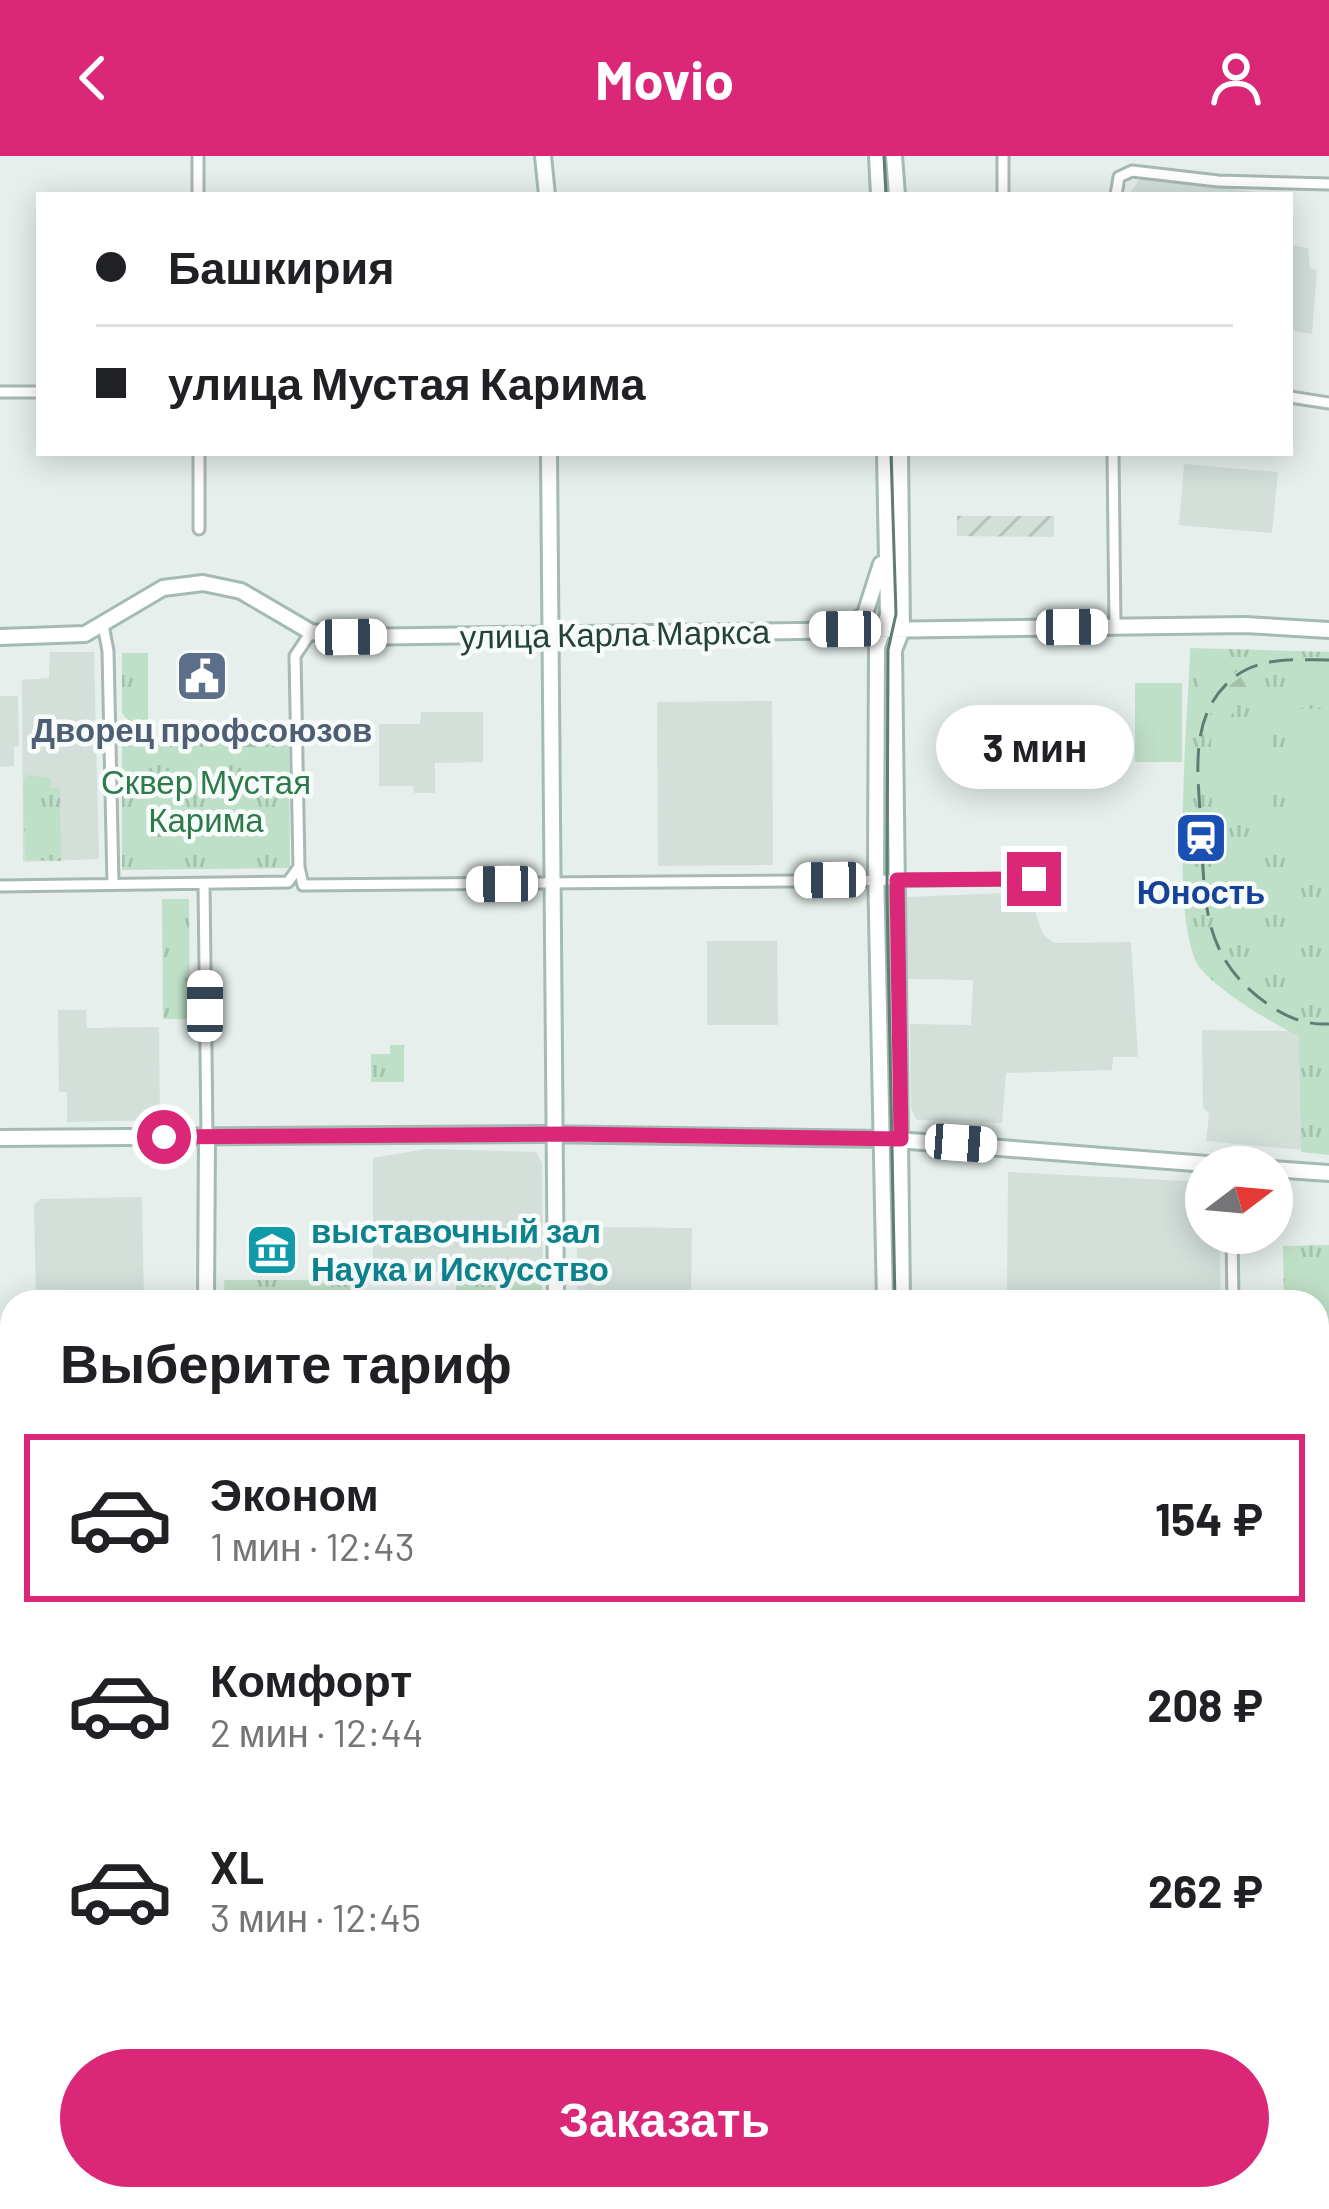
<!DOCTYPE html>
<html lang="ru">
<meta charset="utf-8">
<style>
:root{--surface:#fff;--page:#f2f2f2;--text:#202124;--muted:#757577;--line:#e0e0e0;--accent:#db2777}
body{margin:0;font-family:Barlow,sans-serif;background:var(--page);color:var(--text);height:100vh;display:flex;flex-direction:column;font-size:45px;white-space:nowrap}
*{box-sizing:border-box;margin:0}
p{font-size:39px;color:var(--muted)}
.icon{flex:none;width:66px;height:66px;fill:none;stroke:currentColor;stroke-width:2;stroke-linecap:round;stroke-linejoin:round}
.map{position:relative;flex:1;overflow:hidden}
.sheet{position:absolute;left:0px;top:1134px;width:1329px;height:921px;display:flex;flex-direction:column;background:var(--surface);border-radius:36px 36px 0 0;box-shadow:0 6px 30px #0003}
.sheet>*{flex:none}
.top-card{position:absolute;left:36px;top:36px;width:1257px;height:264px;border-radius:0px;box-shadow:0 6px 30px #0003;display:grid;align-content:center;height:264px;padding:0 60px;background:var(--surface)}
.needle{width:78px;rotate:74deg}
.buttons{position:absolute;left:1185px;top:990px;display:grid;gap:24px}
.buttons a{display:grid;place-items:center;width:108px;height:108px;border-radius:50%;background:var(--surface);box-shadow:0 6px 30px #0003;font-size:60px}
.end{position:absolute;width:54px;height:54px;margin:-27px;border:15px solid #db2777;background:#fff;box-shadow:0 0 0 6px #fff}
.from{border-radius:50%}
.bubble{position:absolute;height:84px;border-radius:42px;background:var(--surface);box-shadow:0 6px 30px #0003;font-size:39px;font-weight:700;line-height:84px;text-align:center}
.car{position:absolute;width:36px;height:72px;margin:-36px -18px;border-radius:15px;box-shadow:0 0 9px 3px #0007;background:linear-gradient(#fff 24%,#345 0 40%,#fff 0 76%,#345 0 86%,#fff 0)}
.top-card b{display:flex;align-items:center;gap:42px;height:114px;font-size:45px}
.top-card b+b{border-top:3px solid var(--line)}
.top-card i{width:30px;height:30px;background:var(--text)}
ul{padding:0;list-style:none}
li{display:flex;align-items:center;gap:36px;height:168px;margin:0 24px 18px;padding:0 36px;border:6px solid transparent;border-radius:0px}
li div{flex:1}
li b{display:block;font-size:45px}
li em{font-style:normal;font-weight:700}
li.on{border-color:var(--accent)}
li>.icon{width:108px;height:108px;stroke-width:1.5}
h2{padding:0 60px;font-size:54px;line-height:144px}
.action{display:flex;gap:24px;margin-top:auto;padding:24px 60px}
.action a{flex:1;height:138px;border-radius:72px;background:var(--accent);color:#fff;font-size:48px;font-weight:700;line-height:138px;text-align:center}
header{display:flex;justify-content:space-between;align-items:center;height:156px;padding:0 60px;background:var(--accent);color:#fff;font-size:54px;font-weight:700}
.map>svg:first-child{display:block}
</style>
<header><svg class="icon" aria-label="back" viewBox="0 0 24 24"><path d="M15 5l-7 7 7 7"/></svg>Movio<svg class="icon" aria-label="person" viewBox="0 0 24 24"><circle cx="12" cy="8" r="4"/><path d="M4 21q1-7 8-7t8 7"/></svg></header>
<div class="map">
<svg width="1329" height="2053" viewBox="0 0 1329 2053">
<defs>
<pattern id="industrial-furrows" width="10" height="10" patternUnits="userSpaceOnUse" patternTransform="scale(3)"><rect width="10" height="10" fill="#d4dfda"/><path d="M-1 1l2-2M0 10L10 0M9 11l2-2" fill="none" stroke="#b6c1bc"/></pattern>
<pattern id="grass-tufts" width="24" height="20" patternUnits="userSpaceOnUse" patternTransform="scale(3)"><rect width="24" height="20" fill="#bfe0c8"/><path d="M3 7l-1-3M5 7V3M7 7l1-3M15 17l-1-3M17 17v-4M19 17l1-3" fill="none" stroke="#a4c1ad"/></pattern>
<pattern id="forest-firs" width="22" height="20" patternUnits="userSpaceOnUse" patternTransform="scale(3)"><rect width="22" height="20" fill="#bfe0c8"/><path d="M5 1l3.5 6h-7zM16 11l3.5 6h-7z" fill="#a4c1ad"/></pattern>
</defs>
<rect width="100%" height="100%" fill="#e6efeb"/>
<!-- built -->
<path fill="#d4dfda" d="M 1140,22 L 1273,38 L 1129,39 Z
M 1290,89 L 1308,92 L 1310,112 L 1317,114 L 1312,178 L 1290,174 Z
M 1184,308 L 1278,316 L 1272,377 L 1179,369 Z
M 50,496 L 94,496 L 99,703 L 23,706 L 22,524 L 49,522 Z
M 0,540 L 18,540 L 19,590 L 14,591 L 14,610 L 0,611 Z
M 772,545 L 773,709 L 658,710 L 657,546 Z
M 421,556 L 483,556 L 483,606 L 435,607 L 435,637 L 414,637 L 413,630 L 379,630 L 379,568 L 420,568 Z
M 1028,736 L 1043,778 L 1054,787 L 1131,786 L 1138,901 L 1113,901 L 1112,914 L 1006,917 L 1002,967 L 917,964 L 911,953 L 910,868 L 971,869 L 973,824 L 907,823 L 905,745 L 908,741 Z
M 707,785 L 777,785 L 778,869 L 707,869 Z
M 58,854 L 86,854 L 87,872 L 159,871 L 160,964 L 67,966 L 67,936 L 59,936 Z
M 1202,874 L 1301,875 L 1302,994 L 1206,985 L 1209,958 L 1203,951 Z
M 427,993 L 536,996 L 542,1007 L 543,1114 L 373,1117 L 373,1002 Z
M 1008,1016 L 1206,1026 L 1206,1077 L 1219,1077 L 1221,1146 L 1007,1146 Z
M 142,1041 L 144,1146 L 36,1146 L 34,1049 L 40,1043 Z
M 577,1071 L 692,1072 L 691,1146 L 577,1146 Z
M 1317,1649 L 1329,1649 L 1329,1799 L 1317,1799 Z
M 653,2043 L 789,2043 L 790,2053 L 653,2053 Z"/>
<!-- industrial -->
<path fill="url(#industrial-furrows)" d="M 957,360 L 1054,360 L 1054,381 L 957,380 Z
M 0,1785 L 12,1785 L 12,2040 L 0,2040 Z"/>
<!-- grass -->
<path fill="url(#grass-tufts)" d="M 1190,492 L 1329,496 L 1329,999 L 1301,996 L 1299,880 C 1271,867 1219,835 1200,812 C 1168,772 1189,551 1190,492 Z
M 122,497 L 148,497 L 148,565 L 129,565 L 122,557 Z
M 289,576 L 290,712 L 122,714 L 122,581 Z
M 26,619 L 51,622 L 51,632 L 60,632 L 61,705 L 25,704 L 23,627 Z
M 162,743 L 189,743 L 190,863 L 163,863 Z
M 390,889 L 404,889 L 404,926 L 371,926 L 371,898 L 390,898 Z
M 1329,1089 L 1329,1196 L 1317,1197 L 1317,1146 L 1284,1146 L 1283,1090 Z
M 224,1124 L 366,1124 L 366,1146 L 225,1146 Z
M 456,1124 L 542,1124 L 542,1146 L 456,1146 Z
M 1329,1979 L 1329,2053 L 1311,2053 L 1305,2043 L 1317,2043 L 1317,1980 Z"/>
<!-- forest -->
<path fill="url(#forest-firs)" d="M 1205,501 L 1276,501 L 1276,504 L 1241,513 L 1199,540 L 1200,506 Z
M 1274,508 L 1274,516 L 1248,531 L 1231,560 L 1210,559 C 1223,530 1243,514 1274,508 Z
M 132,579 L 190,580 L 191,603 L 153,604 Z
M 279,579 L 255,599 L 222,602 L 221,580 Z"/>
<!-- pitch -->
<path fill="#bfe0c8" d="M 1135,527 L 1182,527 L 1182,606 L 1135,606 Z
M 1288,553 L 1329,553 L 1329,681 L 1288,681 Z
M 1211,577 L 1270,577 L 1270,651 L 1212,651 Z"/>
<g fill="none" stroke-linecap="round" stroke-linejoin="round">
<!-- street casing -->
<g stroke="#a8b8b2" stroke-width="15">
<path id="street" d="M 1003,0 L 1003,39
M 198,39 L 198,0
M 1116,39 L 1119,21 L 1132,15 L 1218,25 L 1329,28
M 0,236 L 39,236
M 1290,241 L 1329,247
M 1113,297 L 1115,470
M 199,373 L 199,297
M 103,469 L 108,495 L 113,728
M 311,476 L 295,500 L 299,711 L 303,729 L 1034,723
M 204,728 L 207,981
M 0,730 L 288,726 L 299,711
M 1232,1077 L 1233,1146
M 0,1235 L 12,1235
M 569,2043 L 570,2053"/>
</g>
<!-- secondary casing -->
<g stroke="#a4bbb3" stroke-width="20">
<path id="secondary" d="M 543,0 L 547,39
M 877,0 L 879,39
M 894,0 L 897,39
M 549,297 L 556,1146
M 885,297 L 888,459 L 877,491 L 876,711 L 885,1146
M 900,297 L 902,474 L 894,494 L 902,1146
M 845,473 L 865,458 L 881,408
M 0,481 L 85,478 L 163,432 L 203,427 L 241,435 L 311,476 L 351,481 L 1245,469 L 1329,474
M 0,982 L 539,978 L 884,983 L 1246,1011
M 1272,1013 L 1329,1017
M 206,1146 L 207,981
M 1317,1463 L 1329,1462
M 0,1486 L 12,1486
M 0,1742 L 12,1742
M 1317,1970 L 1329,1970
M 216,2043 L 216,2053
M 897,2043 L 897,2053
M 1278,2043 L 1284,2053
M 376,2053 L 410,2043
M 909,2053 L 909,2043"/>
</g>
<!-- street -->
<use href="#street" stroke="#fff" stroke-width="9"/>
<!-- secondary -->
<use href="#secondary" stroke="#fff" stroke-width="14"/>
<!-- tram -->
<path stroke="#5f7d75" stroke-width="3" d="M 884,0 L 886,39
M 891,297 L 896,458 L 888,494 L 887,739 L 895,1146
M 900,2043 L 900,2053"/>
<!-- rail -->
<path stroke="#5f7d75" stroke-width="3" stroke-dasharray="24 12" stroke-linecap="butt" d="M 1329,504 C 1296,504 1259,500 1232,523 C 1188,560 1198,618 1201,669 C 1205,745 1200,801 1269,849 C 1288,862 1306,869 1329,868"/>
</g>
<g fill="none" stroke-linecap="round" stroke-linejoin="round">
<!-- route -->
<path stroke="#db2777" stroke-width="15" d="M 164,981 L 567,978 L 901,983 L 897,724 L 1034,723"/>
</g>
<!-- icons -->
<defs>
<g id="civic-square" transform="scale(2.7)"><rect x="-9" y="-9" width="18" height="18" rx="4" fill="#5c6f8a" stroke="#f7fbf9"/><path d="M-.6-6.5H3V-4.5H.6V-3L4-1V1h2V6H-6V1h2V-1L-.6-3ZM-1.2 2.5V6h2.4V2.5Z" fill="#fff"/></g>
<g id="station-square" transform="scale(2.7)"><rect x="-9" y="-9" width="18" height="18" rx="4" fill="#1a4fb4" stroke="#f7fbf9"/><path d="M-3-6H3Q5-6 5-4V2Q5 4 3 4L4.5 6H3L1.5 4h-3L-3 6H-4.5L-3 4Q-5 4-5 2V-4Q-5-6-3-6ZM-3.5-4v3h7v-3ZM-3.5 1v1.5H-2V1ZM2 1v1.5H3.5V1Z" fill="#fff"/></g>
<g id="museum-square" transform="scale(2.7)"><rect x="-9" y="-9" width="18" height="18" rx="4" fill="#0f9aa8" stroke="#f7fbf9"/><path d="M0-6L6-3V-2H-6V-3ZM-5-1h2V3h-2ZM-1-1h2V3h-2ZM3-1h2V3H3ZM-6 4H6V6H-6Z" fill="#fff"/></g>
</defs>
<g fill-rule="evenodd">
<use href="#civic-square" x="202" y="520"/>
<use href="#station-square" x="1201" y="682"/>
<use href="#museum-square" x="272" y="1094"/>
</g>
<g text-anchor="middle" stroke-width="9" stroke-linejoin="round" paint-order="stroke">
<!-- street labels -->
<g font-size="33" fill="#24423a" stroke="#f7fbf9">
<text transform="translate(615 478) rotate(-1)" y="12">улица Карла Маркса</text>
</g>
<!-- service labels -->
<g font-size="33" font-weight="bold" fill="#4e5e75" stroke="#f7fbf9">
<text x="202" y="586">Дворец профсоюзов</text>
</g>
<!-- park labels -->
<g font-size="33" fill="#2d7a4b" stroke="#f7fbf9">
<text x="206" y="638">Сквер Мустая<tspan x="206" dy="38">Карима</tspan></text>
</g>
<!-- transit labels -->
<g font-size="33" font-weight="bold" fill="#164399" stroke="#f7fbf9">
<text x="1201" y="748">Юность</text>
</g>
<!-- culture labels -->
<g font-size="33" font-weight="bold" fill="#0d838f" stroke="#f7fbf9" text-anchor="start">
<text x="311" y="1087">выставочный зал<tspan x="311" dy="38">Наука и Искусство</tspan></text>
</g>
</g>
</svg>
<div class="buttons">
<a><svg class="needle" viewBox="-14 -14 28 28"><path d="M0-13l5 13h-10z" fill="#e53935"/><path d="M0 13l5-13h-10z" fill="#757577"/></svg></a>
</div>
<i class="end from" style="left:164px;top:981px"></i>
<i class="end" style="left:1034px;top:723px"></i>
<div class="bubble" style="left:936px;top:549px;width:198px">3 мин</div>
<i class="car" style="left:1072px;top:471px;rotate:89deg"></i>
<i class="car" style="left:845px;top:473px;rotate:269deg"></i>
<i class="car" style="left:351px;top:481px;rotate:89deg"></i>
<i class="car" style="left:830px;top:724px;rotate:269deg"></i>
<i class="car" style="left:502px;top:728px;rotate:269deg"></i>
<i class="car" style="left:205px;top:850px;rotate:0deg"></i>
<i class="car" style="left:961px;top:987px;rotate:94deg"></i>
<div class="top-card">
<b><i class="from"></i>Башкирия</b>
<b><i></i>улица Мустая Карима</b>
</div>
<section class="sheet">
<h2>Выберите тариф</h2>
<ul>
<li class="on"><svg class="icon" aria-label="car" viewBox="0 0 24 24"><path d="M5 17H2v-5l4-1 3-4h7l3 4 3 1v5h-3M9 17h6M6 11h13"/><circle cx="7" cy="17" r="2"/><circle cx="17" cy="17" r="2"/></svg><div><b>Эконом</b><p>1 мин · 12:43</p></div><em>154 ₽</em></li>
<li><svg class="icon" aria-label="car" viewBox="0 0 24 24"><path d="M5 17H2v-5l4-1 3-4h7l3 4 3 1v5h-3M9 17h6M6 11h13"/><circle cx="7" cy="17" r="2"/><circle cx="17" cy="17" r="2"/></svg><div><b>Комфорт</b><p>2 мин · 12:44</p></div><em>208 ₽</em></li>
<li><svg class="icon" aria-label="car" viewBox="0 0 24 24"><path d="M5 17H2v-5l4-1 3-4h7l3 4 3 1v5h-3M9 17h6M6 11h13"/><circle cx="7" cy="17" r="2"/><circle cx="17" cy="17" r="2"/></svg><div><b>XL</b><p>3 мин · 12:45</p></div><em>262 ₽</em></li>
</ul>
<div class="action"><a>Заказать</a></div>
</section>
</div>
